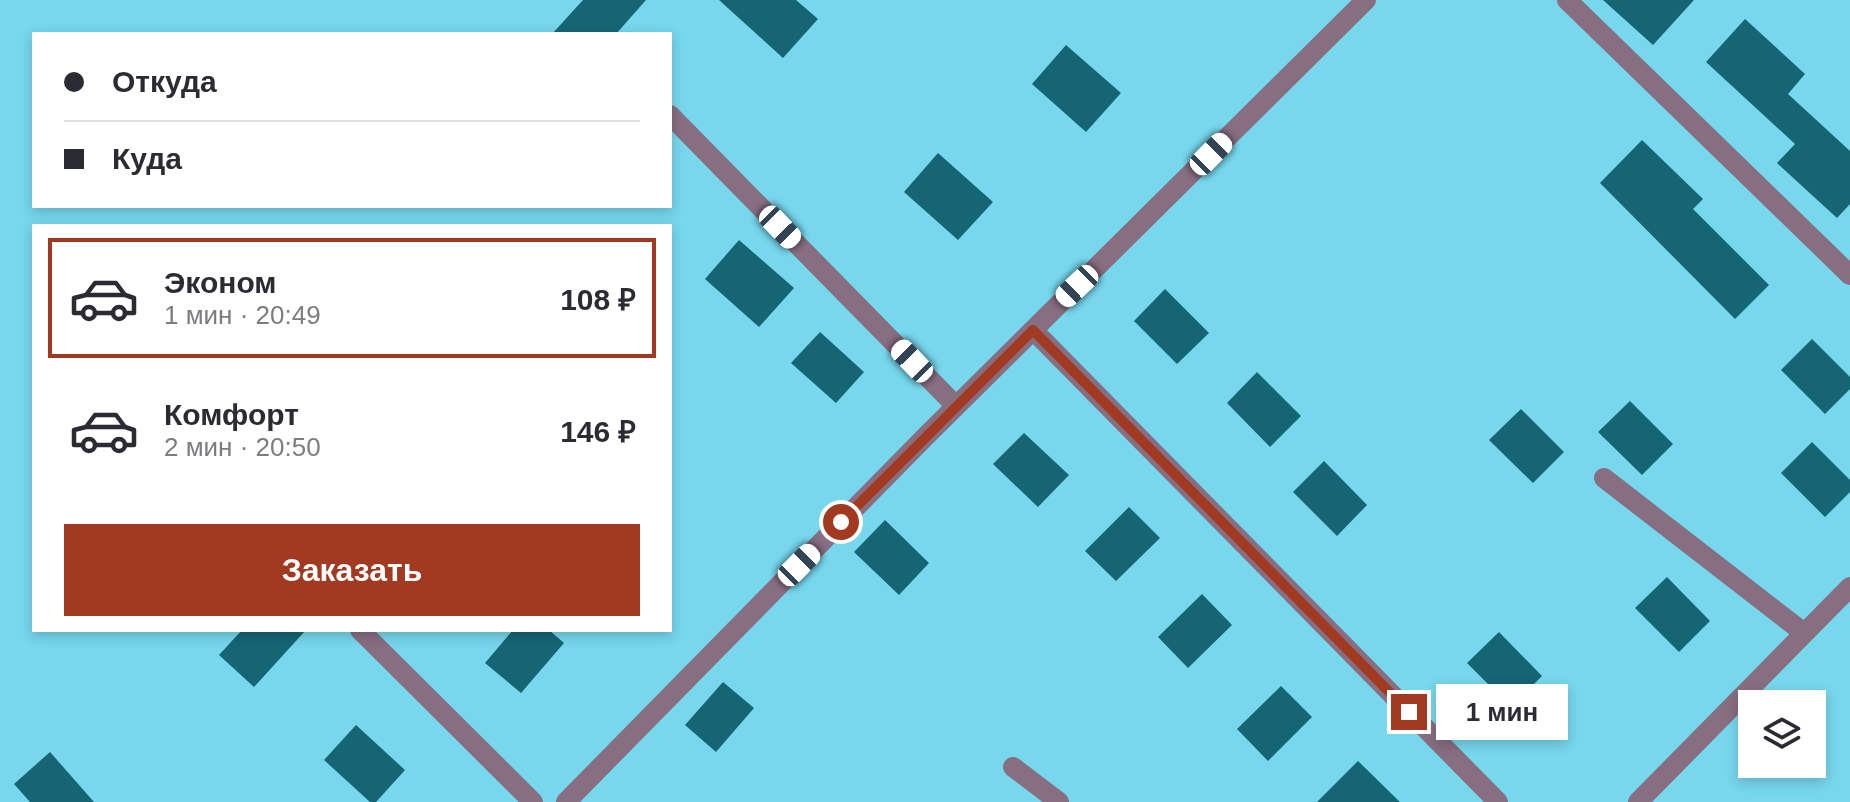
<!DOCTYPE html>
<html lang="ru">
<meta charset="utf-8">
<style>
:root{--surface:#fff;--page:#f2f2f3;--text:#2b2b33;--muted:#7c7c81;--line:#e1e1e2;--accent:#a23921}
body{margin:0;font-family:Helvetica,sans-serif;background:var(--page);color:var(--text);height:100vh;display:flex;flex-direction:column;font-size:30px;white-space:nowrap}
*{box-sizing:border-box;margin:0}
p{font-size:26px;color:var(--muted)}
.icon{flex:none;width:44px;height:44px;fill:none;stroke:currentColor;stroke-width:2;stroke-linecap:round;stroke-linejoin:round}
.map{position:relative;flex:1;overflow:hidden}
.panel{position:absolute;left:32px;top:224px;width:640px;height:408px;display:flex;flex-direction:column;background:var(--surface);border-radius:0px;box-shadow:0 4px 12px #0003}
.panel>*{flex:none}
.banner{position:absolute;left:32px;top:32px;width:640px;height:176px;border-radius:0px;box-shadow:0 4px 12px #0003;display:grid;align-content:center;height:176px;padding:0 32px;background:var(--surface)}
.fabs{position:absolute;left:1738px;top:690px;display:grid;gap:16px}
.fabs a{display:grid;place-items:center;width:88px;height:88px;border-radius:0px;background:var(--surface);box-shadow:0 4px 12px #0003;font-size:40px}
.end{position:absolute;width:36px;height:36px;margin:-18px;border:10px solid #a23921;background:#fff;box-shadow:0 0 0 4px #fff}
.from{border-radius:50%}
.bubble{position:absolute;height:56px;border-radius:0px;background:var(--surface);box-shadow:0 4px 12px #0003;font-size:26px;font-weight:700;line-height:56px;text-align:center}
.car{position:absolute;width:24px;height:48px;margin:-24px -12px;border-radius:10px;box-shadow:0 0 6px 2px #0007;background:linear-gradient(#fff 24%,#345 0 40%,#fff 0 76%,#345 0 86%,#fff 0)}
.banner b{display:flex;align-items:center;gap:28px;height:76px;font-size:30px}
.banner b+b{border-top:2px solid var(--line)}
.banner i{width:20px;height:20px;background:var(--text)}
ul{padding:14px 0 0;list-style:none}
li{display:flex;align-items:center;gap:24px;height:120px;margin:0 16px 12px;padding:0 16px;border:4px solid transparent;border-radius:0px}
li div{flex:1}
li b{display:block;font-size:30px}
li em{font-style:normal;font-weight:700}
li.selected{border-color:var(--accent)}
li>.icon{width:72px;height:72px;stroke-width:1.5}
.primary-button{display:flex;gap:16px;margin-top:auto;padding:16px 32px}
.primary-button a{flex:1;height:92px;border-radius:0px;background:var(--accent);color:#fff;font-size:32px;font-weight:700;line-height:92px;text-align:center}
.map>svg:first-child{display:block}
</style>
<div class="map">
<svg width="1850" height="802" viewBox="0 0 1850 802">
<rect width="100%" height="100%" fill="#77d7ed"/>
<!-- building -->
<path fill="#156574" d="M 583,0 L 646,0 L 616,34 L 552,34 Z
M 719,0 L 796,0 L 818,19 L 783,58 Z
M 1603,0 L 1694,0 L 1653,45 Z
M 1745,19 L 1805,74 L 1788,94 L 1850,151 L 1850,204 L 1837,218 L 1777,163 L 1795,144 L 1706,62 Z
M 1066,45 L 1121,93 L 1086,132 L 1032,84 Z
M 1642,140 L 1703,199 L 1693,209 L 1769,285 L 1735,319 L 1600,183 Z
M 938,153 L 993,202 L 958,240 L 904,192 Z
M 739,240 L 794,288 L 759,327 L 705,279 Z
M 1165,289 L 1209,333 L 1177,364 L 1134,321 Z
M 820,332 L 864,372 L 836,403 L 791,363 Z
M 1812,339 L 1850,377 L 1850,389 L 1825,414 L 1781,370 Z
M 1257,372 L 1301,416 L 1270,447 L 1227,403 Z
M 1630,401 L 1673,444 L 1642,475 L 1598,432 Z
M 1521,409 L 1564,452 L 1533,483 L 1489,440 Z
M 1024,433 L 1069,475 L 1038,507 L 993,464 Z
M 1812,442 L 1850,480 L 1850,492 L 1825,517 L 1781,473 Z
M 1324,461 L 1367,505 L 1337,536 L 1293,492 Z
M 1129,507 L 1160,538 L 1116,581 L 1085,551 Z
M 885,520 L 929,563 L 899,595 L 854,552 Z
M 1667,577 L 1710,621 L 1679,652 L 1635,608 Z
M 1202,594 L 1232,625 L 1188,668 L 1158,637 Z
M 242,630 L 306,630 L 254,687 L 219,655 Z
M 513,630 L 549,630 L 564,643 L 521,693 L 485,663 Z
M 1499,632 L 1542,676 L 1511,707 L 1467,663 Z
M 723,682 L 754,708 L 716,752 L 685,725 Z
M 1281,686 L 1312,717 L 1268,761 L 1237,729 Z
M 356,725 L 405,770 L 376,802 L 370,802 L 324,760 Z
M 50,752 L 94,802 L 30,802 L 14,784 Z
M 1358,761 L 1400,802 L 1317,802 Z"/>
<g fill="none" stroke-linecap="round" stroke-linejoin="round">
<!-- minor -->
<path stroke="#876e81" stroke-width="20" d="M 1567,0 L 1850,275
M 670,115 L 956,406
M 1033,330 L 1498,802
M 1604,478 L 1804,633
M 360,630 L 533,802
M 1013,767 L 1059,802
M 566,802 L 926,436 L 1366,0
M 1638,802 L 1850,587"/>
</g>
<g fill="none" stroke-linecap="round" stroke-linejoin="round">
<!-- route -->
<path stroke="#a23921" stroke-width="10" d="M 841,522 L 1033,330 L 1409,712"/>
</g>
</svg>
<div class="fabs">
<a><svg class="icon" aria-label="layers" viewBox="0 0 24 24"><path d="M12 4l9 5-9 5-9-5zM3 14l9 5 9-5"/></svg></a>
</div>
<i class="end from" style="left:841px;top:522px"></i>
<i class="end" style="left:1409px;top:712px"></i>
<div class="bubble" style="left:1436px;top:684px;width:132px">1 мин</div>
<i class="car" style="left:1211px;top:154px;rotate:45deg"></i>
<i class="car" style="left:780px;top:227px;rotate:136deg"></i>
<i class="car" style="left:1077px;top:286px;rotate:226deg"></i>
<i class="car" style="left:912px;top:361px;rotate:316deg"></i>
<i class="car" style="left:799px;top:565px;rotate:45deg"></i>
<div class="banner">
<b><i class="from"></i>Откуда</b>
<b><i></i>Куда</b>
</div>
<section class="panel">
<ul>
<li class="selected"><svg class="icon" aria-label="car" viewBox="0 0 24 24"><path d="M5 17H2v-5l4-1 3-4h7l3 4 3 1v5h-3M9 17h6M6 11h13"/><circle cx="7" cy="17" r="2"/><circle cx="17" cy="17" r="2"/></svg><div><b>Эконом</b><p>1 мин · 20:49</p></div><em>108 ₽</em></li>
<li><svg class="icon" aria-label="car" viewBox="0 0 24 24"><path d="M5 17H2v-5l4-1 3-4h7l3 4 3 1v5h-3M9 17h6M6 11h13"/><circle cx="7" cy="17" r="2"/><circle cx="17" cy="17" r="2"/></svg><div><b>Комфорт</b><p>2 мин · 20:50</p></div><em>146 ₽</em></li>
</ul>
<div class="primary-button"><a>Заказать</a></div>
</section>
</div>
